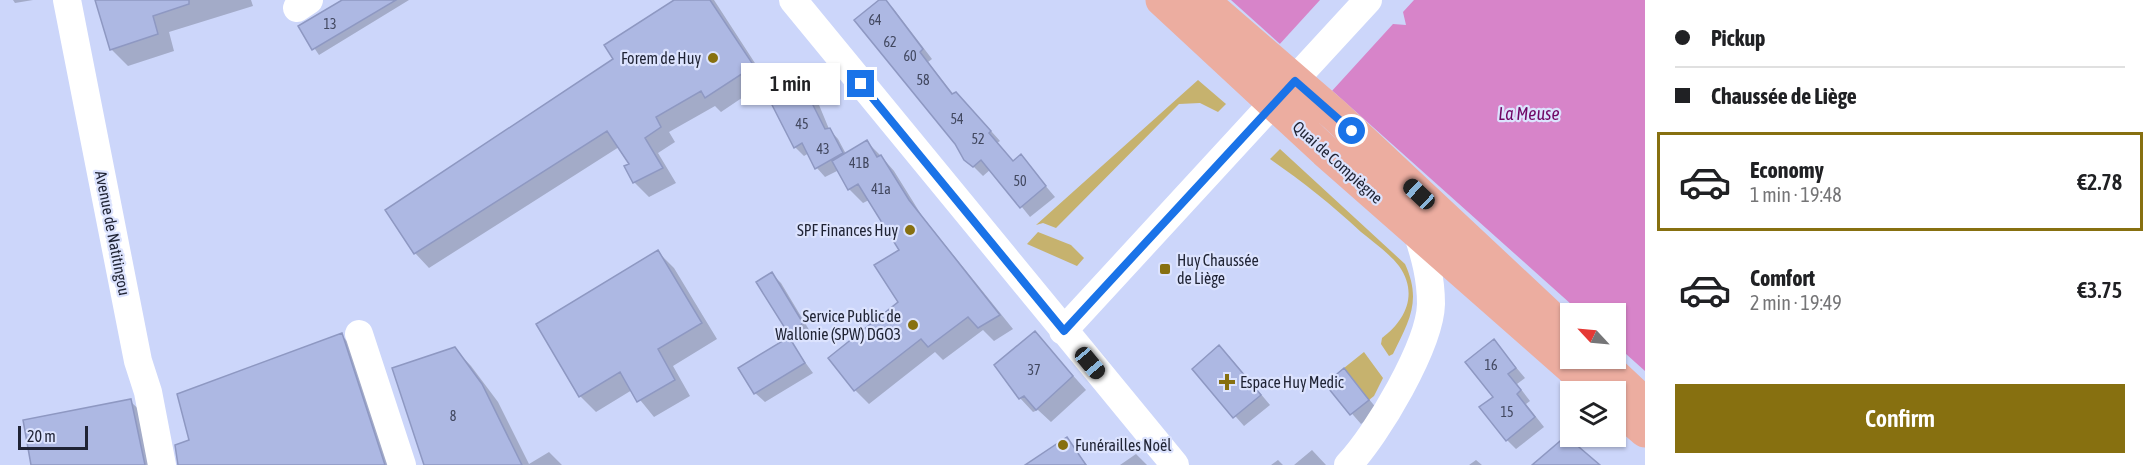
<!DOCTYPE html>
<meta charset="utf-8">
<style>
:root{--surface:#fff;--page:#f2f2f2;--text:#202124;--muted:#757577;--line:#e0e0e0;--accent:#877010}
body{margin:0;font-family:"Asap Condensed",sans-serif;background:var(--page);color:var(--text);height:100vh;display:flex;flex-direction:column;font-size:22px;white-space:nowrap}
*{box-sizing:border-box;margin:0}
p{font-size:20px;color:var(--muted)}
.icon{flex:none;width:33px;height:33px;fill:none;stroke:currentColor;stroke-width:2;stroke-linecap:round;stroke-linejoin:round}
.map{position:relative;flex:1;overflow:hidden}
.sheet{display:flex;flex-direction:column;background:var(--surface);width:510px}
.sheet>*{flex:none}
.banner{display:grid;align-content:center;height:132px;padding:0 30px;background:var(--surface)}
.needle{width:39px;rotate:296deg}
.buttons{position:absolute;left:1560px;top:303px;display:grid;gap:12px}
.buttons a{display:grid;place-items:center;width:66px;height:66px;border-radius:0px;background:var(--surface);box-shadow:0 2px 4px #0004;font-size:30px}
.scale{position:absolute;left:18px;bottom:15px;width:70px;box-sizing:border-box;padding-left:6px;border:3px solid #1f2334;border-top:0;font-size:16px;line-height:21px;white-space:nowrap;color:#1f2334;-webkit-text-stroke:4px #dce3fe;paint-order:stroke}
.end{position:absolute;width:27px;height:27px;margin:-14px;border:8px solid #1a73e8;background:#fff;box-shadow:0 0 0 3px #fff}
.from{border-radius:50%}
.bubble{position:absolute;height:42px;border-radius:0px;background:var(--surface);box-shadow:0 2px 4px #0004;font-size:20px;font-weight:600;line-height:42px;text-align:center}
.car{position:absolute;width:18px;height:36px;margin:-18px -9px;border-radius:8px;box-shadow:0 0 4px 2px #0007;background:linear-gradient(#222 24%,#8ab4d8 0 40%,#222 0 76%,#8ab4d8 0 86%,#222 0)}
.banner b{display:flex;align-items:center;gap:21px;height:57px;font-size:22px}
.banner b+b{border-top:2px solid var(--line)}
.banner i{width:15px;height:15px;background:var(--text)}
ul{padding:0;list-style:none}
li{display:flex;align-items:center;gap:18px;height:99px;margin:0 12px 9px;padding:0 18px;border:3px solid transparent;border-radius:0px}
li div{flex:1}
li b{display:block;font-size:22px}
li em{font-style:normal;font-weight:600}
li.active{border-color:var(--accent)}
li>.icon{width:54px;height:54px;stroke-width:1.5}
.primary-button{display:flex;gap:12px;margin-top:auto;padding:12px 30px}
.primary-button a{flex:1;height:69px;border-radius:0px;background:var(--accent);color:#fff;font-size:24px;font-weight:600;line-height:69px;text-align:center}
main{display:flex;flex:1;min-height:0}
.map>svg:first-child{display:block}
</style>
<main>
<div class="map">
<svg width="1645" height="465" viewBox="0 0 1645 465">
<rect width="100%" height="100%" fill="#ccd6fa"/>
<!-- green -->
<path fill="#c6b26e" d="M 1198,80 L 1226,104 L 1218,112 L 1200,103 L 1179,104 L 1056,228 L 1043,223 L 1036,225 Z
M 1280,149 L 1405,264 C 1422,301 1409,321 1393,354 L 1389,356 L 1381,344 L 1382,338 C 1405,321 1419,294 1399,266 C 1389,253 1373,242 1361,232 C 1332,205 1303,182 1270,159 Z
M 1038,232 L 1071,245 L 1084,258 L 1077,266 L 1027,244 Z
M 1364,352 L 1383,378 L 1374,396 L 1369,400 L 1344,368 Z"/>
<!-- water -->
<path fill="#d784c9" d="M 1231,0 L 1645,0 L 1645,371 L 1616,345 L 1616,314 L 1581,313 Z"/>
<!-- pier -->
<path fill="#ccd6fa" d="M 1320,0 L 1414,0 L 1403,12 L 1406,25 L 1393,24 L 1331,92 L 1278,46 Z"/>
<!-- shadow -->
<path fill="#0003" d="M 13,0 L 33,0 L 15,3 Z
M 97,0 L 251,0 L 253,6 L 169,32 L 174,51 L 128,66 L 111,49 Z
M 345,0 L 409,0 L 319,55 L 300,27 Z
M 677,0 L 714,0 L 764,77 L 764,83 L 721,112 L 715,106 L 669,132 L 675,142 L 658,153 L 676,183 L 649,197 L 634,182 L 627,167 L 631,165 L 619,147 L 429,268 L 415,253 Z
M 882,0 L 893,8 L 932,59 L 928,62 L 954,95 L 966,103 L 1000,141 L 997,143 L 1014,163 L 1021,157 L 1055,197 L 1030,217 L 991,169 L 983,176 L 966,159 Z
M 803,79 L 812,88 L 829,129 L 838,139 L 846,154 L 867,142 L 881,156 L 894,171 L 922,216 L 1013,329 L 994,341 L 983,330 L 943,360 L 935,352 L 869,404 L 855,390 L 900,302 L 901,251 L 869,200 L 863,203 L 849,189 L 839,170 L 825,177 L 817,168 L 809,153 L 804,156 L 795,147 Z
M 658,252 L 674,268 L 717,339 L 673,366 L 690,396 L 654,417 L 632,390 L 596,412 L 580,396 Z
M 772,274 L 781,283 L 811,333 L 798,342 L 789,332 Z
M 1035,333 L 1086,390 L 1051,422 L 1038,410 L 1033,412 L 1020,398 Z
M 341,335 L 358,352 L 396,465 L 179,465 L 190,440 Z
M 788,339 L 813,373 L 765,402 L 755,393 Z
M 1494,341 L 1525,378 L 1517,384 L 1530,401 L 1526,404 L 1544,427 L 1516,449 L 1507,440 L 1495,397 Z
M 455,349 L 471,366 L 498,402 L 529,464 L 549,452 L 562,465 L 426,465 Z
M 1229,356 L 1270,405 L 1244,426 L 1194,369 Z
M 1353,380 L 1378,410 L 1361,424 L 1327,385 Z
M 130,401 L 147,417 L 157,465 L 33,465 Z
M 1067,439 L 1087,465 L 1030,465 Z
M 1312,450 L 1326,465 L 1294,465 Z
M 1136,454 L 1147,465 L 1120,465 Z
M 1278,460 L 1283,465 L 1271,465 Z
M 1476,460 L 1482,465 L 1469,465 Z"/>
<!-- building -->
<path fill="#adb8e3" stroke="#8e98c2" stroke-width="1.5" d="M 95,0 L 189,0 L 189,4 L 153,16 L 158,34 L 110,50 Z
M 342,0 L 396,0 L 312,50 L 298,26 Z
M 674,0 L 710,0 L 754,66 L 705,98 L 701,91 L 656,117 L 661,127 L 645,138 L 663,168 L 633,183 L 624,166 L 629,164 L 607,131 L 414,254 L 385,210 L 613,59 L 604,45 Z
M 879,0 L 886,0 L 923,49 L 920,52 L 952,94 L 956,92 L 991,131 L 989,133 L 1013,161 L 1021,154 L 1046,186 L 1020,208 L 981,160 L 973,167 L 964,160 L 955,144 L 854,20 Z
M 803,77 L 813,95 L 809,97 L 825,129 L 830,128 L 843,153 L 815,169 L 802,143 L 794,148 L 769,99 Z
M 867,140 L 877,157 L 881,155 L 909,200 L 1000,315 L 978,328 L 968,317 L 928,347 L 921,339 L 854,391 L 828,358 L 898,302 L 874,265 L 899,250 L 858,184 L 848,190 L 832,161 Z
M 658,250 L 702,323 L 658,349 L 675,380 L 637,402 L 620,372 L 579,397 L 536,324 Z
M 772,272 L 803,323 L 788,333 L 756,282 Z
M 1035,331 L 1073,376 L 1036,410 L 1024,396 L 1019,399 L 994,365 Z
M 342,333 L 385,465 L 178,465 L 175,445 L 189,440 L 177,394 Z
M 789,337 L 805,363 L 754,394 L 738,368 Z
M 1494,339 L 1516,368 L 1508,374 L 1521,390 L 1517,394 L 1535,417 L 1506,441 L 1479,407 L 1493,397 L 1465,362 Z
M 1219,345 L 1261,395 L 1233,418 L 1192,369 Z
M 455,347 L 482,384 L 522,465 L 424,465 L 392,368 Z
M 1344,368 L 1369,400 L 1350,415 L 1325,384 Z
M 131,399 L 145,465 L 31,465 L 23,420 Z
M 1566,436 L 1600,465 L 1532,465 Z
M 1067,437 L 1086,465 L 1025,465 Z"/>
<g fill="none" stroke-linecap="round" stroke-linejoin="round">
<!-- minor -->
<path stroke="#fff" stroke-width="28" d="M 67,0 L 138,361 L 148,392 L 162,465
M 793,0 L 1175,465
M 297,8 L 309,0
M 1063,331 L 1368,0
M 359,334 L 402,465
M 1348,465 C 1377,435 1430,345 1431,304 C 1431,278 1425,256 1417,232"/>
<!-- major -->
<path stroke="#ecada0" stroke-width="33" d="M 1162,0 L 1325,151 L 1599,392
M 1202,0 L 1335,115 L 1570,335
M 1596,358 L 1645,404
M 1616,406 L 1645,431"/>
</g>
<g fill="none" stroke-linecap="round" stroke-linejoin="round">
<!-- route -->
<path stroke="#1a73e8" stroke-width="8" d="M 861,84 L 1064,331 L 1295,81 L 1352,131"/>
</g>
<!-- markers -->
<g fill="#877010" stroke="#dce3fe" stroke-width="2">
<circle cx="713" cy="58" r="6"/>
<circle cx="910" cy="230" r="6"/>
<rect x="1159" y="263" width="12" height="12" rx="3"/>
<circle cx="913" cy="325" r="6"/>
<path d="M1224 373h6v6h6v6h-6v6h-6v-6h-6v-6h6z"/>
<circle cx="1063" cy="445" r="6"/>
</g>
<g text-anchor="middle" stroke-width="4.5" stroke-linejoin="round" paint-order="stroke">
<!-- number labels -->
<g font-size="14" fill="#424860">
<text x="875" y="25">64</text>
<text x="330" y="29">13</text>
<text x="890" y="47">62</text>
<text x="910" y="61">60</text>
<text x="923" y="85">58</text>
<text x="957" y="124">54</text>
<text x="802" y="129">45</text>
<text x="978" y="144">52</text>
<text x="823" y="154">43</text>
<text x="859" y="168">41B</text>
<text x="1020" y="186">50</text>
<text x="881" y="194">41a</text>
<text x="1491" y="370">16</text>
<text x="1034" y="375">37</text>
<text x="1507" y="417">15</text>
<text x="453" y="421">8</text>
</g>
<!-- poi labels -->
<g font-size="16" fill="#1f2334" stroke="#dce3fe" text-anchor="end">
<text x="701" y="64">Forem de Huy</text>
<text x="898" y="236">SPF Finances Huy</text>
<text x="1177" y="266" text-anchor="start">Huy Chaussée<tspan x="1177" dy="18">de Liège</tspan></text>
<text x="901" y="322">Service Public de<tspan x="901" dy="18">Wallonie (SPW) DGO3</tspan></text>
<text x="1240" y="388" text-anchor="start">Espace Huy Medic</text>
<text x="1075" y="451" text-anchor="start">Funérailles Noël</text>
</g>
<!-- street labels -->
<g font-size="16" fill="#1f2334" stroke="#dce3fe">
<text transform="translate(1338 162) rotate(42)" y="6">Quai de Compiègne</text>
<text transform="translate(113 233) rotate(79)" y="6">Avenue de Natitingou</text>
</g>
<!-- water labels -->
<g font-size="18" font-style="italic" fill="#700665" stroke="#dce3fe">
<text x="1529" y="120">La Meuse</text>
</g>
</g>
</svg>
<div class="buttons">
<a><svg class="needle" viewBox="-14 -14 28 28"><path d="M0-13l5 13h-10z" fill="#e53935"/><path d="M0 13l5-13h-10z" fill="#757577"/></svg></a>
<a><svg class="icon" aria-label="layers" viewBox="0 0 24 24"><path d="M12 4l9 5-9 5-9-5zM3 14l9 5 9-5"/></svg></a>
</div>
<div class="scale">20 m</div>
<i class="end from" style="left:1352px;top:131px"></i>
<i class="end" style="left:861px;top:84px"></i>
<div class="bubble" style="left:741px;top:63px;width:99px">1 min</div>
<i class="car" style="left:1419px;top:194px;rotate:313deg"></i>
<i class="car" style="left:1090px;top:363px;rotate:140deg"></i>
</div>
<section class="sheet">
<div class="banner">
<b><i class="from"></i>Pickup</b>
<b><i></i>Chaussée de Liège</b>
</div>
<ul>
<li class="active"><svg class="icon" aria-label="car" viewBox="0 0 24 24"><path d="M5 17H2v-5l4-1 3-4h7l3 4 3 1v5h-3M9 17h6M6 11h13"/><circle cx="7" cy="17" r="2"/><circle cx="17" cy="17" r="2"/></svg><div><b>Economy</b><p>1 min · 19:48</p></div><em>€2.78</em></li>
<li><svg class="icon" aria-label="car" viewBox="0 0 24 24"><path d="M5 17H2v-5l4-1 3-4h7l3 4 3 1v5h-3M9 17h6M6 11h13"/><circle cx="7" cy="17" r="2"/><circle cx="17" cy="17" r="2"/></svg><div><b>Comfort</b><p>2 min · 19:49</p></div><em>€3.75</em></li>
</ul>
<div class="primary-button"><a>Confirm</a></div>
</section>
</main>
